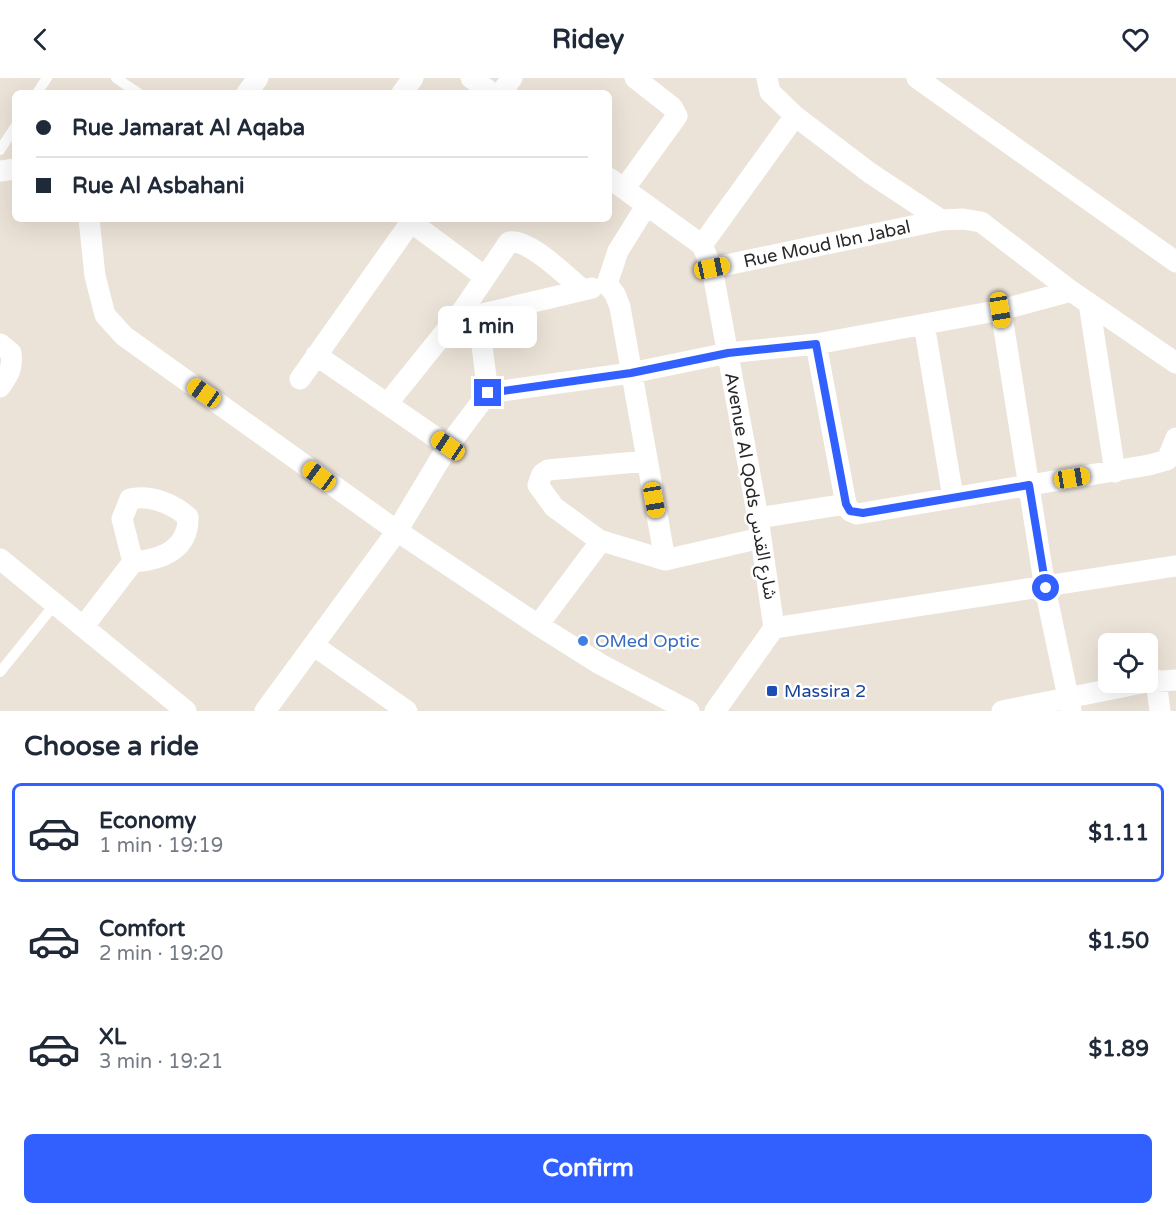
<!DOCTYPE html>
<meta charset="utf-8">
<style>
:root{--surface:#fff;--page:#f6f6f7;--text:#1f2937;--muted:#747a83;--line:#e0e1e3;--accent:#3260ff}
body{margin:0;font-family:"Varela Round","Noto Sans Arabic",sans-serif;background:var(--page);color:var(--text);height:100vh;display:flex;flex-direction:column;font-size:22px;white-space:nowrap}
*{box-sizing:border-box;margin:0}
p{font-size:20px;color:var(--muted)}
.icon{flex:none;width:33px;height:33px;fill:none;stroke:currentColor;stroke-width:2;stroke-linecap:round;stroke-linejoin:round}
.map{position:relative;height:633px;overflow:hidden}
.sheet{display:flex;flex-direction:column;background:var(--surface);flex:1}
.sheet>*{flex:none}
.guide{position:absolute;left:12px;top:12px;width:600px;height:132px;border-radius:9px;box-shadow:0 6px 24px #0002;display:grid;align-content:center;height:132px;padding:0 24px;background:var(--surface)}
.buttons{position:absolute;left:1098px;top:555px;display:grid;gap:12px}
.buttons a{display:grid;place-items:center;width:60px;height:60px;border-radius:9px;background:var(--surface);box-shadow:0 6px 24px #0002;font-size:30px}
.end{position:absolute;width:27px;height:27px;margin:-14px;border:8px solid #3260ff;background:#fff;box-shadow:0 0 0 3px #fff}
.from{border-radius:50%}
.bubble{position:absolute;height:42px;border-radius:9px;background:var(--surface);box-shadow:0 6px 24px #0002;font-size:20px;font-weight:700;line-height:42px;text-align:center}
.car{position:absolute;width:18px;height:36px;margin:-18px -9px;border-radius:8px;box-shadow:0 0 4px 2px #0007;background:linear-gradient(#f5c518 24%,#345 0 40%,#f5c518 0 76%,#345 0 86%,#f5c518 0)}
.guide b{display:flex;align-items:center;gap:21px;height:57px;font-size:22px}
.guide b+b{border-top:2px solid var(--line)}
.guide i{width:15px;height:15px;background:var(--text)}
ul{padding:0;list-style:none}
li{display:flex;align-items:center;gap:18px;height:99px;margin:0 12px 9px;padding:0 12px;border:3px solid transparent;border-radius:9px}
li div{flex:1}
li b{display:block;font-size:22px}
li em{font-style:normal;font-weight:700}
li.on{border-color:var(--accent)}
li>.icon{width:54px;height:54px;stroke-width:1.5}
h2{padding:0 24px;font-size:27px;line-height:72px}
.primary-button{display:flex;gap:12px;margin-top:auto;padding:12px 24px}
.primary-button a{flex:1;height:69px;border-radius:9px;background:var(--accent);color:#fff;font-size:24px;font-weight:700;line-height:69px;text-align:center}
header{display:flex;justify-content:space-between;align-items:center;height:78px;padding:0 24px;background:var(--surface);font-size:27px;font-weight:700}
.map>svg:first-child{display:block}
</style>
<header><svg class="icon" aria-label="back" viewBox="0 0 24 24"><path d="M15 5l-7 7 7 7"/></svg>Ridey<svg class="icon" aria-label="heart" viewBox="0 0 24 24"><path d="M12 20l-8-8c-3-5 5-10 8-4 3-6 11-1 8 4z"/></svg></header>
<div class="map">
<svg width="1176" height="633" viewBox="0 0 1176 633">
<rect width="100%" height="100%" fill="#ece3d8"/>
<g fill="none" stroke-linecap="round" stroke-linejoin="round">
<!-- lane -->
<path stroke="#fff" stroke-width="10" d="M 116,0 L 138,15
M 37,15 L 47,0
M 0,72 L 15,49
M 0,594 L 55,526"/>
<!-- street -->
<path stroke="#fff" stroke-width="21" d="M 471,0 L 492,15
M 767,0 L 770,14 L 795,38 L 870,95 L 941,142
M 917,0 L 1176,184
M 247,15 L 258,0
M 402,15 L 413,0
M 501,15 L 512,0
M 0,93 L 15,91
M 609,100 L 702,167 L 712,190 L 758,440 L 774,550
M 624,111 L 677,38 L 672,29 L 635,0
M 89,141 L 95,198 L 105,237 L 124,258 L 397,453 L 538,547 L 600,586 L 689,633
M 407,141 L 485,199
M 702,167 L 795,38
M 712,190 L 941,142 L 963,141 L 981,144 L 1071,213 L 1176,285
M 607,206 L 615,216 L 620,229 L 665,482
M 607,206 L 618,173 L 646,128
M 1089,225 L 1115,394
M 467,230 L 478,237 L 592,210
M 1001,232 L 1045,510 L 1071,633
M 924,246 L 953,419
M 0,266 L 11,275 C 13,290 9,296 0,309
M 816,266 L 846,426 L 850,433 L 857,436 L 1149,387 L 1167,382 L 1176,360
M 316,277 L 448,368
M 300,301 L 413,141
M 488,315 L 631,295 L 728,275 L 816,266 L 1001,232 L 1071,213
M 387,326 L 465,229 L 509,164 C 529,160 567,199 583,212
M 647,383 L 548,392 L 542,396 L 538,407 L 554,429 L 599,462 L 665,482 L 761,460
M 758,440 L 846,426
M 0,481 L 186,633
M 538,547 L 601,463
M 83,549 L 133,484 L 122,441 L 130,421 C 150,416 173,426 188,439 C 189,472 161,482 133,484
M 313,567 L 407,633
M 1156,602 L 1160,633
M 1148,604 L 1176,602
M 265,633 L 397,453 L 448,368 L 488,315 L 478,237
M 715,633 L 774,550 L 1176,488
M 1002,633 L 1147,604"/>
</g>
<g fill="none" stroke-linecap="round" stroke-linejoin="round">
<!-- route -->
<path stroke="#3260ff" stroke-width="8" d="M 488,315 L 631,295 L 728,275 L 816,266 L 846,426 L 850,433 L 863,435 L 1029,407 L 1046,510"/>
</g>
<!-- markers -->
<circle fill="#3f7fe0" stroke="#fff" stroke-width="2" cx="583" cy="563" r="6"/>
<rect fill="#1a4fb4" stroke="#fff" stroke-width="2" x="766" y="607" width="12" height="12" rx="3"/>
<g text-anchor="middle" stroke-width="5" stroke-linejoin="round" paint-order="stroke">
<!-- street labels -->
<g font-size="18" fill="#282828" stroke="#fff">
<text transform="translate(827 166) rotate(-12)" y="6">Rue Moud Ibn Jabal</text>
<text transform="translate(751 408) rotate(80)" y="6">Avenue Al Qods شارع القدس</text>
</g>
<!-- shop labels -->
<g font-size="18" fill="#366cbe" stroke="#fff" text-anchor="start">
<text x="595" y="569">OMed Optic</text>
</g>
<!-- transit labels -->
<g font-size="18" fill="#164399" stroke="#fff" text-anchor="start">
<text x="784" y="619">Massira 2</text>
</g>
</g>
</svg>
<div class="buttons">
<a><svg class="icon" aria-label="locate" viewBox="0 0 24 24"><circle cx="12" cy="12" r="6"/><path d="M12 2v4M12 18v4M2 12h4M18 12h4"/></svg></a>
</div>
<i class="end from" style="left:1046px;top:510px"></i>
<i class="end" style="left:488px;top:315px"></i>
<div class="bubble" style="left:438px;top:228px;width:99px">1 min</div>
<i class="car" style="left:712px;top:190px;rotate:78deg"></i>
<i class="car" style="left:1000px;top:232px;rotate:171deg"></i>
<i class="car" style="left:204px;top:315px;rotate:305deg"></i>
<i class="car" style="left:448px;top:368px;rotate:304deg"></i>
<i class="car" style="left:319px;top:398px;rotate:306deg"></i>
<i class="car" style="left:1072px;top:400px;rotate:81deg"></i>
<i class="car" style="left:654px;top:422px;rotate:170deg"></i>
<div class="guide">
<b><i class="from"></i>Rue Jamarat Al Aqaba</b>
<b><i></i>Rue Al Asbahani</b>
</div>
</div>
<section class="sheet">
<h2>Choose a ride</h2>
<ul>
<li class="on"><svg class="icon" aria-label="car" viewBox="0 0 24 24"><path d="M5 17H2v-5l4-1 3-4h7l3 4 3 1v5h-3M9 17h6M6 11h13"/><circle cx="7" cy="17" r="2"/><circle cx="17" cy="17" r="2"/></svg><div><b>Economy</b><p>1 min · 19:19</p></div><em>$1.11</em></li>
<li><svg class="icon" aria-label="car" viewBox="0 0 24 24"><path d="M5 17H2v-5l4-1 3-4h7l3 4 3 1v5h-3M9 17h6M6 11h13"/><circle cx="7" cy="17" r="2"/><circle cx="17" cy="17" r="2"/></svg><div><b>Comfort</b><p>2 min · 19:20</p></div><em>$1.50</em></li>
<li><svg class="icon" aria-label="car" viewBox="0 0 24 24"><path d="M5 17H2v-5l4-1 3-4h7l3 4 3 1v5h-3M9 17h6M6 11h13"/><circle cx="7" cy="17" r="2"/><circle cx="17" cy="17" r="2"/></svg><div><b>XL</b><p>3 min · 19:21</p></div><em>$1.89</em></li>
</ul>
<div class="primary-button"><a>Confirm</a></div>
</section>
